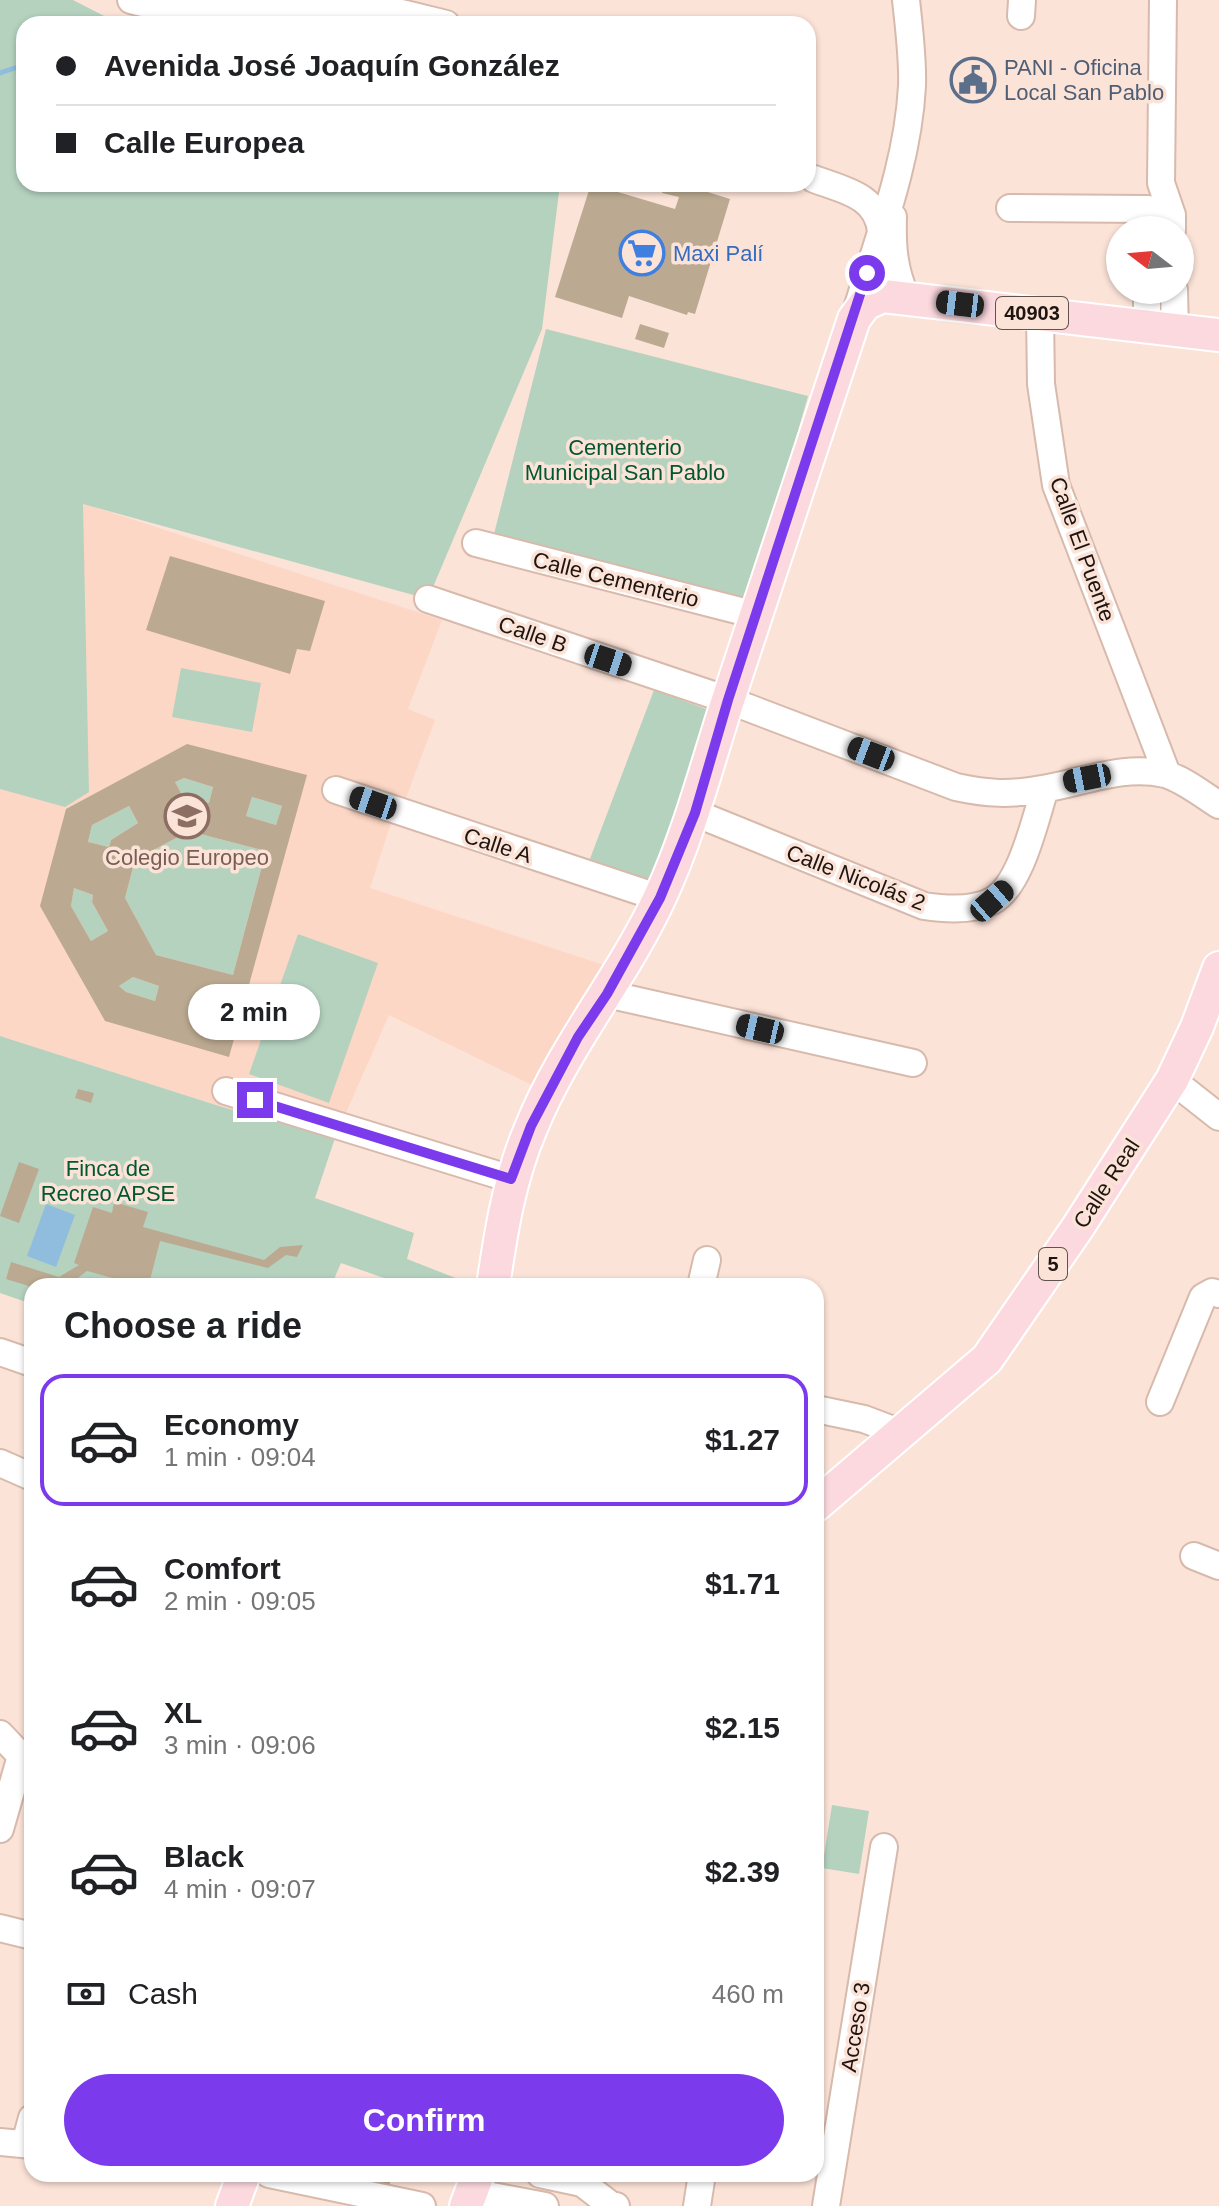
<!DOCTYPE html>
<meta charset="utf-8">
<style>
:root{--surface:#fff;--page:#f2f2f2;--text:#202124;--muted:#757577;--line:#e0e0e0;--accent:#7c3aed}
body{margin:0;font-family:Arial,sans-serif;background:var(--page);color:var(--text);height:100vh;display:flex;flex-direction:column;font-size:30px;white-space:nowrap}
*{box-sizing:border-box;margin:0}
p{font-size:26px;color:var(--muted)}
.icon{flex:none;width:44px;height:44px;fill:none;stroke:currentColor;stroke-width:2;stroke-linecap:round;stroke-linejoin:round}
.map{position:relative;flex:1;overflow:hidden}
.side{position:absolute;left:24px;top:1278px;width:800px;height:904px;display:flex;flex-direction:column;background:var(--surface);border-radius:24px;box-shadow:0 2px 6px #0004}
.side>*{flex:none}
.banner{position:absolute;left:16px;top:16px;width:800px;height:176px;border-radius:24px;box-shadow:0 2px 6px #0004;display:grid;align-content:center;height:176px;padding:0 40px;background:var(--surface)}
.needle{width:52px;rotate:286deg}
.buttons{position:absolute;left:1106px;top:216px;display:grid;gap:16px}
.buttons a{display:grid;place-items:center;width:88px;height:88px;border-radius:50%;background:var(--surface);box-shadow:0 2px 6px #0004;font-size:40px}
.end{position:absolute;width:36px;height:36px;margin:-18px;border:10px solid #7c3aed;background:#fff;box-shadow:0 0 0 4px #fff}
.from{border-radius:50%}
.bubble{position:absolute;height:56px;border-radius:28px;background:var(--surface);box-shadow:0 2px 6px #0004;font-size:26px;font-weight:600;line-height:56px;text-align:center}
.car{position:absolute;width:24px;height:48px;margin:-24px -12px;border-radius:10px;box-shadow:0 0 6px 2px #0007;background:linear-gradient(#222 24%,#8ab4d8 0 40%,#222 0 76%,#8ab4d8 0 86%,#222 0)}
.banner b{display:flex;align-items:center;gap:28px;height:76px;font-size:30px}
.banner b+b{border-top:2px solid var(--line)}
.banner i{width:20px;height:20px;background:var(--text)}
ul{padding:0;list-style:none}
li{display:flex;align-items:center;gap:24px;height:132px;margin:0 16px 12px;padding:0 24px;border:4px solid transparent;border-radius:24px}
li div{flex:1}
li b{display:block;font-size:30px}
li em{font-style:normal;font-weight:600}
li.on{border-color:var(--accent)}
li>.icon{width:72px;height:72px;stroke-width:1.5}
h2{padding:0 40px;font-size:36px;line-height:96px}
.pay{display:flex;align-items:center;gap:20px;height:88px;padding:0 40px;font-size:30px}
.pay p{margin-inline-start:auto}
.primary-button{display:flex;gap:16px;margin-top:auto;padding:16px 40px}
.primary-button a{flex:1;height:92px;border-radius:48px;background:var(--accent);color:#fff;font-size:32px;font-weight:600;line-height:92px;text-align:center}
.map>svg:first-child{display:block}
</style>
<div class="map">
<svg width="1219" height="2206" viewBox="0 0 1219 2206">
<rect width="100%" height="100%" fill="#fce3d8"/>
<!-- built -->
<path fill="#fdd7c5" d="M 82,503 L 442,620 L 408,709 L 435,720 L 403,806 L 359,809 L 391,823 L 370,888 L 607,966 L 567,1022 L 534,1086 L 389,1015 L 335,1138 L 219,1106 L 0,1036 L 0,787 L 88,792 Z"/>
<!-- green -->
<path fill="#b5d2bf" d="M 0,0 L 73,0 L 112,20 L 161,24 L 24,24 L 24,184 L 560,184 L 542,329 L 428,599 L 83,504 L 89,792 L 65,807 L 0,789 Z
M 546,329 L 808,396 L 750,600 L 493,538 Z
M 181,668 L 261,683 L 252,732 L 172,717 Z
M 654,690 L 714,712 L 653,886 L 588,864 Z
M 184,778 L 213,787 L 209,803 L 182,795 L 175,782 Z
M 252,797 L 282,806 L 276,825 L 246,816 Z
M 129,806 L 138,823 L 111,840 L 109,847 L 88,842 L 92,825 Z
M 189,831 L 266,851 L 233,975 L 156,955 L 125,898 L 135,860 Z
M 74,888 L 93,895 L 92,902 L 108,931 L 91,941 L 71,906 Z
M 298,934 L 378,963 L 329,1103 L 249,1074 Z
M 133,977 L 159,986 L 155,1001 L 126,992 L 119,986 Z
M 200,996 L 226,1003 L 221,1021 L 195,1014 Z
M 0,1036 L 219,1106 L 335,1138 L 315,1198 L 414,1233 L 407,1259 L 476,1286 L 407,1286 L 341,1263 L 331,1286 L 32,1286 L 32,1304 L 0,1293 Z
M 832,1805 L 869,1811 L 859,1874 L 822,1868 Z"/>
<!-- water -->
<path fill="#90bddd" d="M 46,1204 L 75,1215 L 56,1267 L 27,1256 Z"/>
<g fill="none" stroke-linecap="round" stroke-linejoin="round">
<!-- stream -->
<path stroke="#90bddd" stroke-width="5" d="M 0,73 L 24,65"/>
</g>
<!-- building -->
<path fill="#bbaa91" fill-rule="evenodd" d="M 591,184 L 675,209 L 679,197 L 662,193 L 665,184 L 682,184 L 730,199 L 695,314 L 688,312 L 687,315 L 629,296 L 622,318 L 555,297 Z
M 640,324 L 669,333 L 664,348 L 635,339 Z
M 170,556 L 325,601 L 310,651 L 297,649 L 290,674 L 146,630 Z
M 187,744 L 307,775 L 229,1057 L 105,1021 L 40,906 L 66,809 ZM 184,778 L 213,787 L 209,803 L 182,795 L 175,782 ZM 252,797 L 282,806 L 276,825 L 246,816 ZM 129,806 L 138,823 L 111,840 L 109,847 L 88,842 L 92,825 ZM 189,831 L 266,851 L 233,975 L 156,955 L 125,898 L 135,860 ZM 74,888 L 93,895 L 92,902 L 108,931 L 91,941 L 71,906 ZM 133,977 L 159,986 L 155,1001 L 126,992 L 119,986 ZM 200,996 L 226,1003 L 221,1021 L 195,1014 Z
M 78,1089 L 94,1093 L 91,1103 L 75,1098 Z
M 19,1162 L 39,1169 L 19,1223 L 0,1216 Z
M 114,1202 L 148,1212 L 143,1227 L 264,1260 L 280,1247 L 303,1245 L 297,1257 L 286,1255 L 268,1268 L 160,1241 L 149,1284 L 131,1283 L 87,1271 L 71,1283 L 58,1286 L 32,1287 L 6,1279 L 11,1262 L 59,1277 L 79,1265 L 74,1263 L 93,1207 L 112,1213 Z
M 360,2174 L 393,2174 L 388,2188 L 359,2179 Z"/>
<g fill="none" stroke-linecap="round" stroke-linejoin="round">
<!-- minor casing -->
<g stroke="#d7baac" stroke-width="30">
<path id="minor" d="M 131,0 C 172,12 229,10 271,8 C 291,7 312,2 332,3 C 371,4 409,15 446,24
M 1163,0 L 1161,183 L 1172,215 L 1172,230
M 1021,16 L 1022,0
M 814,179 C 843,190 877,195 881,231
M 1010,208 L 1148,209
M 893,217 C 892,247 894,270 906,297
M 1147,290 L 1147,326
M 1174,290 L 1175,330
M 1040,314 L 1041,384 L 1056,485 L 1167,774
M 854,319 C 876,243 908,166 912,86 C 913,58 909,28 906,0
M 476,543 L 756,615
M 428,599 L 728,700 L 956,787 C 988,794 1010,795 1042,789 C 1082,783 1123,764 1165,774 C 1183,779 1203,795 1219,805
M 336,790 L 660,898
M 695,813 L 924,906 C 944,909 973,911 992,901 C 1021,886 1035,819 1045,789
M 607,994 L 913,1063
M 1172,1080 L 1219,1117
M 226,1091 L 511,1179
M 701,1286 L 707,1260
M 0,1352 L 32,1363
M 1160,1402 L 1203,1297 L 1212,1292 L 1219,1294
M 816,1409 L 864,1419 L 901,1433
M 0,1463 L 32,1477
M 1194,1556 L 1219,1566
M 0,1734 L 21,1756
M 0,1829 L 21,1756
M 0,1928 L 32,1936
M 0,2142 L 32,2145
M 25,2144 L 32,2118
M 269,2174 L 422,2206
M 540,2174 L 582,2183 L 611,2205 L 616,2206
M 471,2192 L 545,2206
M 697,2206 L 702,2174
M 826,2206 L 884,1847"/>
</g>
<!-- major casing -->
<g stroke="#fff" stroke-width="36">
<path id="major" d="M 493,1286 C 501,1232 509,1179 531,1128 C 564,1046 623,977 660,897 C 690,832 707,764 729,697 C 770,571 812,445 854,319 L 865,304 L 883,296 L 1219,335
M 816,1505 L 987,1359 L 1078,1227 L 1172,1080 L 1197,1027 L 1219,968
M 232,2206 L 244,2174
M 466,2206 L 478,2174"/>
</g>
<!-- minor -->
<use href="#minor" stroke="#fff" stroke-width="26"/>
<!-- major -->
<use href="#major" stroke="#fcd9df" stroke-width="32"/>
</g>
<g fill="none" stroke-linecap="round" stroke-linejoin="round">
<!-- route -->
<path stroke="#7c3aed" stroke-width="10" d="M 255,1100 L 511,1179 L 531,1126 L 578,1037 L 607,994 L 660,898 L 695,813 L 728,700 L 867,273"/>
</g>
<!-- icons -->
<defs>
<g id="civic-ring" transform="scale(2.3)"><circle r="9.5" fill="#fce3d8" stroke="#5c6f8a" stroke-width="1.5"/><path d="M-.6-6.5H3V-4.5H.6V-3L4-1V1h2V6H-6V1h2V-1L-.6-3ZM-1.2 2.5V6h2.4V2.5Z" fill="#5c6f8a"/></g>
<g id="supermarket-ring" transform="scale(2.3)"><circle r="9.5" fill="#fce3d8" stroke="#3f7fe0" stroke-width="1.5"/><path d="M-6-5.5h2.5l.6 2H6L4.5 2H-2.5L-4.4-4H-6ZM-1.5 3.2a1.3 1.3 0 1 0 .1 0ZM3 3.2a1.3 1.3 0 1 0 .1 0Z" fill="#3f7fe0"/></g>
<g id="school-ring" transform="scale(2.3)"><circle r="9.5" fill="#fce3d8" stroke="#8d6e63" stroke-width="1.5"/><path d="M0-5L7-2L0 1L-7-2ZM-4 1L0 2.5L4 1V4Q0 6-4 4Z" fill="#8d6e63"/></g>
</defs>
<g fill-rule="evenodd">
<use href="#civic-ring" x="973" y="80"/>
<use href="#supermarket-ring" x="642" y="253"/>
<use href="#school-ring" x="187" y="816"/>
</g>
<g text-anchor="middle" stroke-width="7" stroke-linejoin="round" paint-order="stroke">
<!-- shield labels -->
<g fill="#fce3d8" stroke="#61534c" stroke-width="2">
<rect x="996" y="297" width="72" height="32" rx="6"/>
<rect x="1039" y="1248" width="28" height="32" rx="6"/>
</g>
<g font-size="20" font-weight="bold" fill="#1f1510">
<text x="1032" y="320">40903</text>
<text x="1053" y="1271">5</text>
</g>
<!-- service labels -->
<g font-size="22" fill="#4e5e75" stroke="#fce3d8" text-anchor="start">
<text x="1004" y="75">PANI - Oficina<tspan x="1004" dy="25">Local San Pablo</tspan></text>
</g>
<!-- shop labels -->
<g font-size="22" fill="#366cbe" stroke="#fce3d8" text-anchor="start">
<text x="673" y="261">Maxi Palí</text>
</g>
<!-- park labels -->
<g font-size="22" fill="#015732" stroke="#fce3d8">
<text x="625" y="455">Cementerio<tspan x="625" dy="25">Municipal San Pablo</tspan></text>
<text x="108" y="1176">Finca de<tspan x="108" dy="25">Recreo APSE</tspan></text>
</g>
<!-- street labels -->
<g font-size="22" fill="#1f1510" stroke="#fce3d8">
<text transform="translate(1083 549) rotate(70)" y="8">Calle El Puente</text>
<text transform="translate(616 579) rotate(14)" y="8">Calle Cementerio</text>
<text transform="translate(533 634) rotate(19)" y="8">Calle B</text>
<text transform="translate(498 845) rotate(18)" y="8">Calle A</text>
<text transform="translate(856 877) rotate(21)" y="8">Calle Nicolás 2</text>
<text transform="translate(1106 1183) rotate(-57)" y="8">Calle Real</text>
<text transform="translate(855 2027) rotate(-81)" y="8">Acceso 3</text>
</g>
<!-- education labels -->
<g font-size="22" fill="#785e54" stroke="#fce3d8">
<text x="187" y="865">Colegio Europeo</text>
</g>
</g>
</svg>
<div class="buttons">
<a><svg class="needle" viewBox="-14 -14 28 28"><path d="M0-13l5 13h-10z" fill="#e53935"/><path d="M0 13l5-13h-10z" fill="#757577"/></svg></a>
</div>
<i class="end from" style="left:867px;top:273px"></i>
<i class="end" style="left:255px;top:1100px"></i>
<div class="bubble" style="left:188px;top:984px;width:132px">2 min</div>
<i class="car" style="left:960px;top:304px;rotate:277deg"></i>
<i class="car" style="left:608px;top:660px;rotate:108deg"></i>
<i class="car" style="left:871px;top:754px;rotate:291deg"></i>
<i class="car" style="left:1087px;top:778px;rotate:259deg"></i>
<i class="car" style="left:373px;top:803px;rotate:289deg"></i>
<i class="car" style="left:992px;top:901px;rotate:49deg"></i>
<i class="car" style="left:760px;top:1029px;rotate:283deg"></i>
<div class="banner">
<b><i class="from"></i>Avenida José Joaquín González</b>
<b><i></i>Calle Europea</b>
</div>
<section class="side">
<h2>Choose a ride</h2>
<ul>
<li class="on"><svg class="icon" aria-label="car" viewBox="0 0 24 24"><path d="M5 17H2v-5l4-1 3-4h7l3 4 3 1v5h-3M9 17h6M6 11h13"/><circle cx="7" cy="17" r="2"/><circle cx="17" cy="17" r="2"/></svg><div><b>Economy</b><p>1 min · 09:04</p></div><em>$1.27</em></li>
<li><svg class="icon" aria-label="car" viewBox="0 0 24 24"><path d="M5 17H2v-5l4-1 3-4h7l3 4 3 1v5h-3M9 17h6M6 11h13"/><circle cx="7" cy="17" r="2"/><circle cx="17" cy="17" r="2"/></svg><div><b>Comfort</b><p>2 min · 09:05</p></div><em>$1.71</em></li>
<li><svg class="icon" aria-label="car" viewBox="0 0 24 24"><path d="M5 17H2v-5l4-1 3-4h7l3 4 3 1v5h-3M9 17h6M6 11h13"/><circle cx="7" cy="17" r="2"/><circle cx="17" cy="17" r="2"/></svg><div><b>XL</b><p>3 min · 09:06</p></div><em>$2.15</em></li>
<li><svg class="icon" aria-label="car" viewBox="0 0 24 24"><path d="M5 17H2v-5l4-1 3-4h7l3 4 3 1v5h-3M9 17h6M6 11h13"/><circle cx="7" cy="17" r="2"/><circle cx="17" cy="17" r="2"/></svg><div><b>Black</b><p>4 min · 09:07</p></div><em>$2.39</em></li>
</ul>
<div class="pay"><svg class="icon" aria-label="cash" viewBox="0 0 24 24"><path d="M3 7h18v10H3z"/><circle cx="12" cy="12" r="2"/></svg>Cash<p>460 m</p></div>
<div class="primary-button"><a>Confirm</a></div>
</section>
</div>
